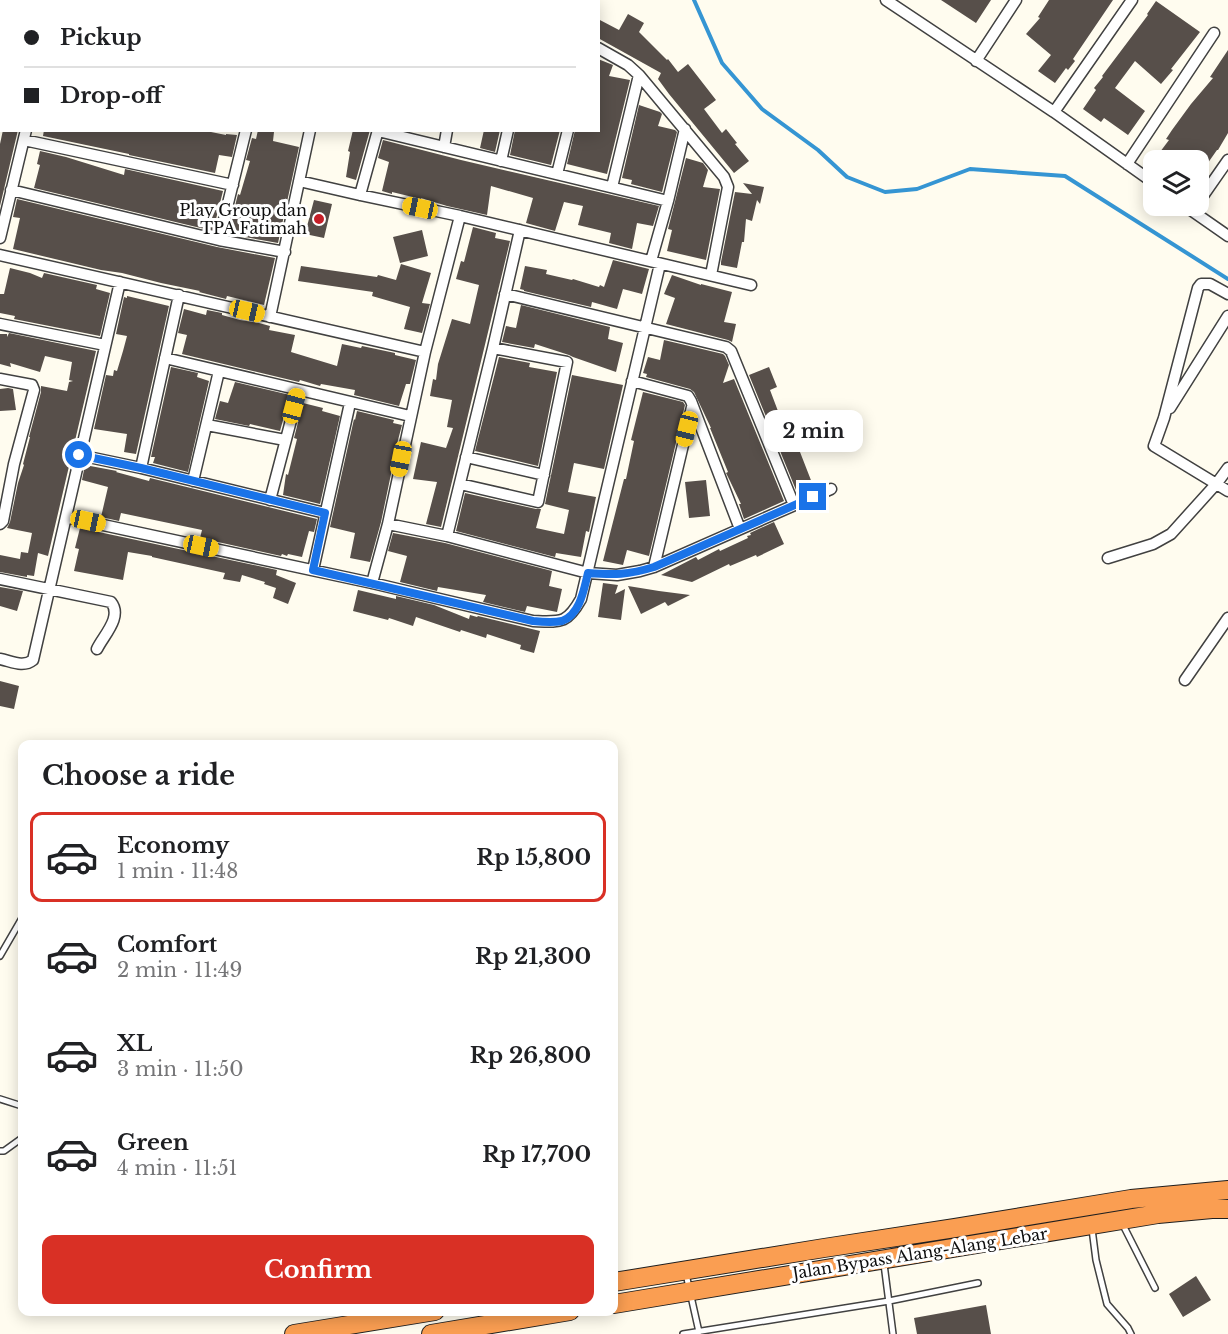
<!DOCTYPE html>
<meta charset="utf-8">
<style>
:root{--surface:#fff;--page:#f2f2f2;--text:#202124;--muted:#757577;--line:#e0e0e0;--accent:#d93025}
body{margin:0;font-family:"Libre Baskerville",serif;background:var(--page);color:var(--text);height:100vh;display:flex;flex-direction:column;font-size:22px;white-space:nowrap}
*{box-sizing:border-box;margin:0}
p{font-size:20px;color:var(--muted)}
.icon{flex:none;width:33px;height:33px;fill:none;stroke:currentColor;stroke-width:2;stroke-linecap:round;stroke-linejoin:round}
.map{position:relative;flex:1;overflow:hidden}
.sheet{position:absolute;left:18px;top:740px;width:600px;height:576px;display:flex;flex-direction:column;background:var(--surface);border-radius:12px;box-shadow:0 3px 15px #0003}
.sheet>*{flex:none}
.guide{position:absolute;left:0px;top:0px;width:600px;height:132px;box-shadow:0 3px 15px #0003;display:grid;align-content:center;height:132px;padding:0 24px;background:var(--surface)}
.controls{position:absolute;left:1143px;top:150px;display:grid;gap:12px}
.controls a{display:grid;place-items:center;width:66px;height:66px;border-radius:12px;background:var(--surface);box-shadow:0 3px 15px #0003;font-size:30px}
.end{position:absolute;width:27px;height:27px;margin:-14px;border:8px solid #1a73e8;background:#fff;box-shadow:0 0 0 3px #fff}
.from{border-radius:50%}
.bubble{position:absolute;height:42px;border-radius:12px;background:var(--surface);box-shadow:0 3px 15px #0003;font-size:20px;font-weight:800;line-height:42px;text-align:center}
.car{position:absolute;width:18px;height:36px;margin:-18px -9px;border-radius:8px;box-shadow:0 0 4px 2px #0007;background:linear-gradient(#f5c518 24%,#345 0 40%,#f5c518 0 76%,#345 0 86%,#f5c518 0)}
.guide b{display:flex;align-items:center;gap:21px;height:57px;font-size:22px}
.guide b+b{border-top:2px solid var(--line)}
.guide i{width:15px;height:15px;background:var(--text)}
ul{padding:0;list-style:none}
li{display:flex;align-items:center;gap:18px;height:90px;margin:0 12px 9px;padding:0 12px;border:3px solid transparent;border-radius:12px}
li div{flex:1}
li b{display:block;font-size:22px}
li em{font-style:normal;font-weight:800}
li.selected{border-color:var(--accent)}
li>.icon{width:54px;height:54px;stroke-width:1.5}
h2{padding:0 24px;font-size:27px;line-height:72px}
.cta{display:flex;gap:12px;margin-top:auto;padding:12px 24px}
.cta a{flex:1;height:69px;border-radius:12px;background:var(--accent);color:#fff;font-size:24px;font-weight:800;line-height:69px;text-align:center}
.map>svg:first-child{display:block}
</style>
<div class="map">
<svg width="1228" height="1334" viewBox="0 0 1228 1334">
<rect width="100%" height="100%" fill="#fffcef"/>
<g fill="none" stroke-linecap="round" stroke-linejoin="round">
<!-- stream -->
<path stroke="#3595d3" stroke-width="4" d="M 694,0 L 722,63 L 762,109 L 818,150 L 847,177 L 885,192 L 917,189 L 970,169 L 1065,176 L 1228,279"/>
</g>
<!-- building -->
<path fill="#574f4a" d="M 941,0 L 991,0 L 976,23 Z
M 1049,0 L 1113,0 L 1073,59 L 1075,61 L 1068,70 L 1066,68 L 1055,83 L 1038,71 L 1051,55 L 1026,34 L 1040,18 L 1038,17 Z
M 1156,1 L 1200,32 L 1171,69 L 1173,70 L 1161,84 L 1135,61 L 1115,88 L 1145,111 L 1128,135 L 1104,118 L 1101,122 L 1083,109 L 1096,90 L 1094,88 L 1103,77 L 1102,76 L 1148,15 L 1147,14 Z
M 628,14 L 644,23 L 639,32 L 667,60 L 668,59 L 678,72 L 688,64 L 716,100 L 704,109 L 722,133 L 726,129 L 737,143 L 735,144 L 749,161 L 734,173 L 669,94 L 658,79 L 661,73 L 598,38 L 598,19 L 619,30 Z
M 1228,50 L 1228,133 L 1218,150 L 1217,150 L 1198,177 L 1198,160 L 1164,160 L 1157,156 L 1169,140 L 1166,139 L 1172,130 L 1191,104 L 1213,78 L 1210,77 Z
M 598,59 L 613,65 L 609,76 L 630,80 L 607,174 L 567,164 L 575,130 L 598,130 Z
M 639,105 L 660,112 L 662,114 L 658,126 L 675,130 L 677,132 L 662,192 L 631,184 L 632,180 L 622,178 Z
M 3,130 L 18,130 L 0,206 L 0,144 Z
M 44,130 L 201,130 L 226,135 L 226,134 L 237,135 L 232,157 L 219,155 L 215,173 L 129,155 L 129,154 L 43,136 Z
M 258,130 L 274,132 L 273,141 L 299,147 L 278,243 L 228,234 L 238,194 L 240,195 L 250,161 L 246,160 L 252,138 L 256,139 Z
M 353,130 L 370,130 L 356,180 L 346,177 L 350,152 L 348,151 Z
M 484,130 L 500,130 L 495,152 L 480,148 Z
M 515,130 L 560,130 L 551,165 L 510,155 Z
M 383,140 L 461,160 L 659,206 L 653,226 L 637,223 L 632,249 L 609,243 L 611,233 L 578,225 L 583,206 L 564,202 L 555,231 L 526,223 L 533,198 L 491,186 L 487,215 L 447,206 L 421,198 L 421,199 L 392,192 L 392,194 L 382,191 L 389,162 L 378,158 Z
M 40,151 L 66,157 L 124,175 L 125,169 L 223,191 L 213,231 L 34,188 L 40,165 L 37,164 Z
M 686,158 L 703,163 L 708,170 L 703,187 L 720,189 L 706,260 L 667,251 L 672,230 L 668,229 Z
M 743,183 L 764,187 L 760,204 L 757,200 L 752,221 L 746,219 L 744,242 L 742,242 L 737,268 L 721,265 L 721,262 L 735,192 L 752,194 Z
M 17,199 L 217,247 L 275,258 L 264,305 L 227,296 L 226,299 L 199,292 L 200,291 L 161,283 L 122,273 L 101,270 L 13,249 L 20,218 L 13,217 Z
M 314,200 L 332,204 L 324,238 L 305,234 Z
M 473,227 L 496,233 L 495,238 L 510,241 L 441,527 L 426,524 L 437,482 L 413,479 L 421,442 L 446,448 L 453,428 L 447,427 L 452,400 L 430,396 L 433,379 L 436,380 L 438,364 L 452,319 L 470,324 L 479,285 L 456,279 L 461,261 L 464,262 Z
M 422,230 L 428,256 L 400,263 L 393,237 Z
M 613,260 L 649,269 L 642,294 L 623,289 L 617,309 L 592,302 L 591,307 L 524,291 L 524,290 L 520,289 L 525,266 L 547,270 L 546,274 L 572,280 L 573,279 L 599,287 L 600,285 L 604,287 Z
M 401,264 L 431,273 L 422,303 L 430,304 L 422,333 L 404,329 L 410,307 L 372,296 L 373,292 L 298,281 L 301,266 L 377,277 L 378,275 L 396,280 Z
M 10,268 L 30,273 L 42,278 L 44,273 L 97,285 L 96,289 L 110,293 L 100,336 L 14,319 L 15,316 L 0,313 L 0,294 L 4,294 Z
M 672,275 L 701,285 L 701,284 L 732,292 L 724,322 L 736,324 L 732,342 L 728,340 L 666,324 L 675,298 L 664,294 Z
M 127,296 L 169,306 L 136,454 L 124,452 L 127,434 L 94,429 L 106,375 L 113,376 L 114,370 L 117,371 L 123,351 L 127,336 L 116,334 L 124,297 L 127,298 Z
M 521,305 L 610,327 L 608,339 L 623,343 L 616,372 L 573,357 L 569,355 L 535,344 L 534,348 L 502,342 L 506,326 L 516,328 Z
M 184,309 L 206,315 L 207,310 L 222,313 L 222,315 L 240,320 L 259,323 L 270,326 L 269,330 L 295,335 L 291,352 L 337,366 L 342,344 L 361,348 L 362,346 L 395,353 L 395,355 L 416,360 L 410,384 L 406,384 L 399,406 L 354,395 L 355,390 L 321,384 L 320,386 L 300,380 L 299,382 L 182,354 L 187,335 L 178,333 Z
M 9,333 L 96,351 L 48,556 L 38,553 L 34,576 L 27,575 L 27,577 L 0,572 L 0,555 L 20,559 L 21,552 L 28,553 L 32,533 L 7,528 L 10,522 L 18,483 L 24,465 L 23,464 L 30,437 L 29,437 L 41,392 L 41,386 L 67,391 L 69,382 L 73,381 L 69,380 L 72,362 L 45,356 L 40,372 L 10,363 L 11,367 L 0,364 L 0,334 L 7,334 L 7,337 Z
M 664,340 L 723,354 L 725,356 L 729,365 L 723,383 L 734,379 L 784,501 L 744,519 L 739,504 L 741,504 L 730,481 L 726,473 L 728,472 L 710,428 L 711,428 L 694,392 L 690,389 L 646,377 L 647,374 L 643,373 L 648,357 L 660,360 Z
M 499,357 L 530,363 L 529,367 L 557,372 L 538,466 L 475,451 Z
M 171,367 L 198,373 L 197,377 L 209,381 L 188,472 L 153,463 L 155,457 L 151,457 Z
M 769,367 L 777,387 L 770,390 L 781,419 L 790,414 L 798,431 L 793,434 L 814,488 L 798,495 L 749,375 Z
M 572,375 L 623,385 L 604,469 L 574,463 L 568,492 L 596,497 L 589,532 L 586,531 L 581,557 L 556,553 L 555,557 L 456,531 L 465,493 L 536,509 L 541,509 L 536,528 L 564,534 L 569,510 L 545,504 Z
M 235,382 L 290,395 L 280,431 L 250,424 L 249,426 L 215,419 L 220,401 L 228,403 Z
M 8,388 L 13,389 L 16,410 L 0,411 L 0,389 Z
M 643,392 L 683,402 L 685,405 L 649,556 L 627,550 L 623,565 L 603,561 L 624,479 L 626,479 L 634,441 L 631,440 Z
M 303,403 L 323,408 L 322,411 L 340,416 L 320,504 L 283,495 L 286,474 L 288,475 L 297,439 L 294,438 Z
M 357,411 L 394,420 L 393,423 L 402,425 L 394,455 L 395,455 L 381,522 L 370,562 L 350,558 L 355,533 L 330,527 L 354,419 L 355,420 Z
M 838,418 L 841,425 L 855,419 L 862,434 L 826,448 L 817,428 Z
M 85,465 L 117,471 L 116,472 L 149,481 L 150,478 L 317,519 L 314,532 L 309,531 L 302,557 L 288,554 L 287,556 L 282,554 L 281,556 L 200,538 L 202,530 L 121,513 L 119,521 L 101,517 L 108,487 L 82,480 Z
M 706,480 L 710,516 L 689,518 L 685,482 Z
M 774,522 L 784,544 L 757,557 L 756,555 L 730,566 L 729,564 L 692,582 L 661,575 L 696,557 L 698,560 L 719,549 L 720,551 L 748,538 L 747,536 L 751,535 L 750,533 Z
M 80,528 L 277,570 L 276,575 L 296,583 L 288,604 L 273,598 L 276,588 L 264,584 L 265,582 L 242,575 L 240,582 L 223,579 L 225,573 L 152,557 L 152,556 L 128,552 L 123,580 L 74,571 L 79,549 L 75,548 Z
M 393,533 L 445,543 L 552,571 L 549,586 L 562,589 L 557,612 L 527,606 L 525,612 L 483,602 L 486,595 L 438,587 L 437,591 L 400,582 L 407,556 L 388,551 Z
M 603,583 L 618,585 L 615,594 L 625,589 L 621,620 L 598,617 Z
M 628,586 L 659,591 L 690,595 L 668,606 L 665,602 L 641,614 Z
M 0,587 L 23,591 L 17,611 L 0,606 Z
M 358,590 L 396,599 L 396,596 L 434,605 L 469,619 L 470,615 L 477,617 L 478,616 L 540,631 L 534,653 L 520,649 L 521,645 L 487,634 L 486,638 L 461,630 L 460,632 L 416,617 L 413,626 L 389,618 L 388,620 L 353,611 Z
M 0,681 L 19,686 L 14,709 L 0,706 Z
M 1196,1276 L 1211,1300 L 1183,1317 L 1169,1294 Z
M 986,1305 L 991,1334 L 917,1334 L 914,1318 Z"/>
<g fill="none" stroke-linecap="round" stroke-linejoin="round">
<!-- lane casing -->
<g stroke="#414141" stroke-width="8">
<path id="lane" d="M 0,956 L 22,918
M 0,1099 L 22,1106
M 0,1151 L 4,1151 L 22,1138
M 1123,1225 L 1155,1288
M 1092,1229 L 1096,1260 L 1107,1304 L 1128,1328 L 1131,1334
M 884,1264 L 893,1334
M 686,1274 L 699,1332
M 683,1334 L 889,1301 L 978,1283"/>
</g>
<!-- street casing -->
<g stroke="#414141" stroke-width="13">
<path id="street" d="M 132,0 L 139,2
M 216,0 L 217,2
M 508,0 L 512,2
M 886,0 L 1054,112 L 1154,183
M 55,2 L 55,0
M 109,2 L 109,0
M 495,2 L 497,0
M 0,22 L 2,23
M 598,48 L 628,65 L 639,75 L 724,177 L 728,187 L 711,275
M 976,61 L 1016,0
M 1054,112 L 1132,0
M 378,131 L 668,201
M 24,140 L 233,185
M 444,147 L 447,130
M 501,161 L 508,130
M 1127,164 L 1214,33
M 557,174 L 568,130
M 299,181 L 360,195 L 460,216 L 751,285
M 612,187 L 639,75
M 11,190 L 219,240 L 285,252
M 360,195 L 378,130
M 1198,203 L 1228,160
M 1185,206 L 1228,236
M 0,238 L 26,130
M 219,240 L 246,130
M 0,255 L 425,352
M 651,261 L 668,201 L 685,129
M 505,294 L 726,347 L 731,351 L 794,505
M 1228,294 L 1210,284 L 1201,284 L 1198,288 L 1164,418 L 1154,446 L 1228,491
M 270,317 L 310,130
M 0,324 L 105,345
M 165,358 L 410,416
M 0,379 L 32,385 L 34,390 L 14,464 L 3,521 L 0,524
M 632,381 L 688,396 L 691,401 L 740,529
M 1170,408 L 1228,316
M 207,425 L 285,440
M 79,455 L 141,468 L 325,513
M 466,457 L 544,475
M 141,468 L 179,295
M 193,481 L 219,371
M 460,484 L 538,502 L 567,362 L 493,348
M 270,500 L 299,390
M 66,517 L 372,583 L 533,621 C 561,622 567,624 581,599 L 660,264
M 388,524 L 447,536 L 588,573 L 617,575 L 640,571 L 654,567 L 831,489
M 447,536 L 493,348 L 520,230
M 1108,558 L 1153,544 L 1171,534 L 1217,483 L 1228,468
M 654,567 L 692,407
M 313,570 L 350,403
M 0,579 L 111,602 C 123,617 103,636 97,649
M 372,583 L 388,524 L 425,352 L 460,216
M 0,659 C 11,661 23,668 33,660 L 120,282
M 1185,680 L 1228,618"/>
</g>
<!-- highway casing -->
<g stroke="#1f1f1f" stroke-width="20">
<path id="highway" d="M 614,1282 L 824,1248 L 955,1228 L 1131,1199 L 1228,1190
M 614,1304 L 1158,1214 L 1212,1209 L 1228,1209
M 294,1334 L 435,1311
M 431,1334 L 570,1311"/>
</g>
<!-- lane -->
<use href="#lane" stroke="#fff" stroke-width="5"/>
<!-- street -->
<use href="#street" stroke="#fff" stroke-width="10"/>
<!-- highway -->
<use href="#highway" stroke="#fa9e52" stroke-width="18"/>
</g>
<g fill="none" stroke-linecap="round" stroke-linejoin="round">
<!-- route -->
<path stroke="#1a73e8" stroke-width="8" d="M 79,455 L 141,468 L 325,513 L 313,570 L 533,621 C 542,622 553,623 562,621 C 580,615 584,589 588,573 C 614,575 628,575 654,567 L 813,497"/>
</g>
<!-- markers -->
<circle fill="#c51f28" stroke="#fff" stroke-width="2" cx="319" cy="219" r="6"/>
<g text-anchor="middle" stroke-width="6" stroke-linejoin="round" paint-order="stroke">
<!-- poi labels -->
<g font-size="16" fill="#0e0e0e" stroke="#fff" text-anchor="end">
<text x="307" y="216">Play Group dan<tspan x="307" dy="18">TPA Fatimah</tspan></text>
</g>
<!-- street labels -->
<g font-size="16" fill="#0e0e0e" stroke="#fff">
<text transform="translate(920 1253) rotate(-9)" y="6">Jalan Bypass Alang-Alang Lebar</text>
</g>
</g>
</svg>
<div class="controls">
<a><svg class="icon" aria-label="layers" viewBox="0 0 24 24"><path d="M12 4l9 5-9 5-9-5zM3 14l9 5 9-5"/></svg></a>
</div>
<i class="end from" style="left:79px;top:455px"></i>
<i class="end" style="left:813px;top:497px"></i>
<div class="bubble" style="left:764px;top:410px;width:99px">2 min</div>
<i class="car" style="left:420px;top:208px;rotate:282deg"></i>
<i class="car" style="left:247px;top:311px;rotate:103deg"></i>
<i class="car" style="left:294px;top:406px;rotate:15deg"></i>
<i class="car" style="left:687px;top:429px;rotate:194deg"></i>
<i class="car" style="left:401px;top:459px;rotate:191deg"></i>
<i class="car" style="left:88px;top:521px;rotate:102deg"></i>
<i class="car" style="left:201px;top:546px;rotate:102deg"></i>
<div class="guide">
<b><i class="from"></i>Pickup</b>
<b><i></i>Drop-off</b>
</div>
<section class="sheet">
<h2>Choose a ride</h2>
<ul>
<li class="selected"><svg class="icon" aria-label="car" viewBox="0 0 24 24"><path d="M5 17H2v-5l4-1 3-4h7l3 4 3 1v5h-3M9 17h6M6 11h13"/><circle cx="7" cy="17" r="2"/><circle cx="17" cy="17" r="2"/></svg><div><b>Economy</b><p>1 min · 11:48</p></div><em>Rp 15,800</em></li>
<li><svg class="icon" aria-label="car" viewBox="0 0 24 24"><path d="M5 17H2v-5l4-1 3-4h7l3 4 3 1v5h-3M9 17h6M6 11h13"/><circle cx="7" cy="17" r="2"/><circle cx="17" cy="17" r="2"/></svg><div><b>Comfort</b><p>2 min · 11:49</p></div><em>Rp 21,300</em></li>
<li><svg class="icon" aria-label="car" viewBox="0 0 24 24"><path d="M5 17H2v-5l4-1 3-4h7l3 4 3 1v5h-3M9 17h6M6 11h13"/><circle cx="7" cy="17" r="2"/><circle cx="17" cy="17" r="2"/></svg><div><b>XL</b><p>3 min · 11:50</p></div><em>Rp 26,800</em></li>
<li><svg class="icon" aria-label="car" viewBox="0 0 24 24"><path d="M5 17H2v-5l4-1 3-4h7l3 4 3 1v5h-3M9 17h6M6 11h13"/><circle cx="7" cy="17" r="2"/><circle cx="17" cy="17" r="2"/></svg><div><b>Green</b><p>4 min · 11:51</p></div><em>Rp 17,700</em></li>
</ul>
<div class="cta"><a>Confirm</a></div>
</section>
</div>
